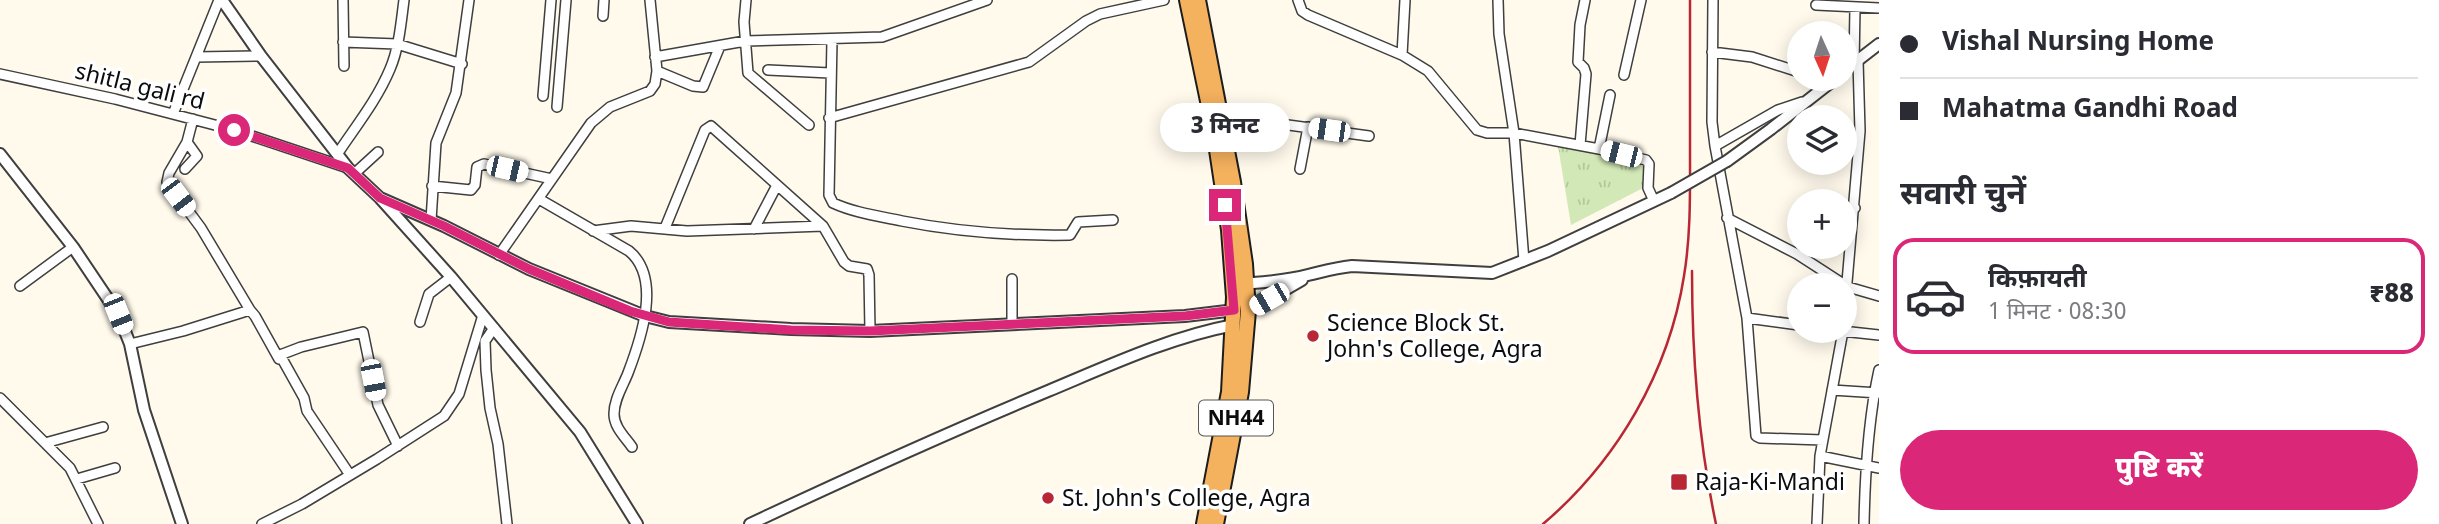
<!DOCTYPE html>
<html lang="hi">
<meta charset="utf-8">
<style>
:root{--surface:#fff;--page:#f7f7f7;--text:#2b2b33;--muted:#7c7c81;--line:#e1e1e2;--accent:#db2777}
body{margin:0;font-family:Georgia,"Noto Sans Devanagari",serif;background:var(--page);color:var(--text);height:100vh;display:flex;flex-direction:column;font-size:26px;white-space:nowrap}
*{box-sizing:border-box;margin:0}
p{font-size:23px;color:var(--muted)}
.icon{flex:none;width:38px;height:38px;fill:none;stroke:currentColor;stroke-width:2;stroke-linecap:round;stroke-linejoin:round}
.map{position:relative;flex:1;overflow:hidden}
.panel{display:flex;flex-direction:column;background:var(--surface);width:560px}
.panel>*{flex:none}
.hud{display:grid;align-content:center;height:154px;padding:0 21px;background:var(--surface)}
.needle{width:46px;rotate:177deg}
.controls{position:absolute;left:1787px;top:21px;display:grid;gap:14px}
.controls a{display:grid;place-items:center;width:70px;height:70px;border-radius:50%;background:var(--surface);box-shadow:0 4px 18px #0003;font-size:35px}
.end{position:absolute;width:32px;height:32px;margin:-16px;border:9px solid #db2777;background:#fff;box-shadow:0 0 0 4px #fff}
.from{border-radius:50%}
.bubble{position:absolute;height:49px;border-radius:24px;background:var(--surface);box-shadow:0 4px 18px #0003;font-size:23px;font-weight:800;line-height:49px;text-align:center}
.car{position:absolute;width:21px;height:42px;margin:-21px -10px;border-radius:9px;box-shadow:0 0 5px 2px #0007;background:linear-gradient(#fff 24%,#345 0 40%,#fff 0 76%,#345 0 86%,#fff 0)}
.hud b{display:flex;align-items:center;gap:24px;height:66px;font-size:26px}
.hud b+b{border-top:2px solid var(--line)}
.hud i{width:18px;height:18px;background:var(--text)}
ul{padding:0;list-style:none}
li{display:flex;align-items:center;gap:21px;height:116px;margin:0 14px 10px;padding:0 7px;border:4px solid var(--line);border-radius:21px}
li div{flex:1}
li b{display:block;font-size:26px}
li em{font-style:normal;font-weight:800}
li.active{border-color:var(--accent)}
li>.icon{width:63px;height:63px;stroke-width:1.5}
h2{padding:0 21px;font-size:32px;line-height:84px}
.button{display:flex;gap:14px;margin-top:auto;padding:14px 21px}
.button a{flex:1;height:80px;border-radius:42px;background:var(--accent);color:#fff;font-size:28px;font-weight:800;line-height:80px;text-align:center}
main{display:flex;flex:1;min-height:0}
.map>svg:first-child{display:block}
</style>
<main>
<div class="map">
<svg width="1879" height="524" viewBox="0 0 1879 524">
<defs>
<pattern id="park-tufts" width="24" height="20" patternUnits="userSpaceOnUse" patternTransform="scale(1.75)"><rect width="24" height="20" fill="#d3e8b7"/><path d="M3 7l-1-3M5 7V3M7 7l1-3M15 17l-1-3M17 17v-4M19 17l1-3" fill="none" stroke="#b4c69c"/></pattern>
</defs>
<rect width="100%" height="100%" fill="#fffaec"/>
<!-- park -->
<path fill="url(#park-tufts)" d="M 1558,146 L 1644,163 L 1645,187 L 1571,225 Z"/>
<g fill="none" stroke-linecap="round" stroke-linejoin="round">
<!-- minor casing -->
<g stroke="#3f3f3f" stroke-width="12">
<path id="minor" d="M 343,0 L 344,66
M 746,0 L 744,22 L 748,73 L 809,125
M 1298,0 L 1302,11 L 1308,15 L 1402,55 L 1428,71 L 1477,130 L 1487,133 L 1514,133 L 1599,149 L 1646,160 L 1649,164 L 1648,188 L 1654,201
M 1498,0 L 1499,34 L 1514,133 L 1524,261
M 1713,0 L 1712,122 L 1715,146
M 1816,5 L 1879,8
M 603,16 L 604,0
M 832,40 L 829,195 L 833,203 C 855,213 879,216 902,221 C 958,232 1013,236 1070,235 L 1078,222 L 1113,220
M 343,42 L 397,44 L 462,64
M 1712,52 L 1752,57 L 1799,72
M 1402,55 L 1405,0
M 196,57 L 261,56
M 655,57 L 745,41 L 882,37 L 987,0
M 1854,63 L 1855,8
M 768,70 L 830,73
M 657,71 L 693,86 L 703,87 L 720,46
M 0,74 L 115,99 L 234,130 L 348,168
M 1624,75 L 1641,0
M 1817,79 L 1828,84
M 543,96 L 551,0
M 1802,102 L 1778,110 L 1715,146 L 1747,318 L 1756,436 L 1760,438 L 1823,440
M 557,107 L 566,0
M 173,114 L 219,0
M 1222,116 L 1369,136
M 829,118 L 1029,62 L 1086,21 L 1100,14 L 1164,0
M 187,142 L 169,173 L 167,182 L 201,228 L 250,310
M 1580,145 L 1586,74 L 1584,68 L 1578,62 L 1580,25 L 1585,0
M 1599,149 L 1610,95
M 338,153 C 356,126 377,100 390,69 C 399,48 401,23 404,0
M 185,169 L 197,156 L 187,142 L 193,119
M 1300,169 L 1308,127
M 354,174 L 378,152
M 432,186 L 471,190 L 475,185 L 477,167 L 484,164 L 552,179
M 539,199 L 629,251 C 662,278 641,339 628,373 C 623,386 614,399 614,414 C 614,427 625,437 632,447
M 1844,208 L 1855,208
M 1727,218 L 1797,254 L 1848,287 L 1879,296
M 431,220 L 436,143 L 456,93 L 469,0
M 665,228 L 705,130 L 711,126 L 823,226 L 844,262 L 849,266 L 867,269 L 869,275 L 870,331
M 754,229 L 776,187
M 593,231 L 631,226 L 687,231 L 823,226
M 499,255 L 591,123 L 610,107 L 650,91 L 655,84 L 657,71 L 650,0
M 1012,279 L 1012,324
M 20,286 L 73,247
M 1844,317 L 1860,131 L 1858,61
M 1747,318 L 1799,325
M 420,322 L 429,294 L 451,277
M 494,328 L 485,341 L 486,370 L 490,408 L 498,444 L 507,524
M 1842,331 L 1879,335
M 130,344 L 183,331 L 250,310 L 255,316 L 279,359
M 1832,390 L 1879,393
M 0,398 L 70,468 L 98,524
M 45,443 L 103,427
M 1820,456 L 1879,468
M 350,475 L 307,411 L 304,398 L 280,355 L 301,347 L 363,332 L 378,405 L 398,446
M 77,479 L 115,468
M 262,524 L 302,504 L 377,459 L 444,416 L 459,394 L 483,315
M 1817,524 L 1820,456 L 1843,331
M 1864,524 C 1865,472 1868,420 1879,370"/>
</g>
<!-- tertiary casing -->
<g stroke="#3f3f3f" stroke-width="14">
<path id="tertiary" d="M 222,0 L 261,56 L 348,168 L 380,198 L 451,277 L 580,432 L 637,524
M 1844,71 L 1879,44
M 0,154 L 73,247 L 118,314 L 130,344 L 144,410 L 182,524
M 1727,161 L 1771,129 L 1835,79
M 380,198 L 444,226 L 529,269 L 645,316 L 669,322 L 791,329 L 870,331 L 1185,316 L 1235,310
M 1242,284 C 1264,282 1286,281 1308,275 C 1325,271 1334,268 1352,266 L 1492,273 L 1548,251 L 1671,193
M 1248,311 L 1302,280
M 750,524 C 848,478 947,433 1048,391 C 1108,366 1170,337 1234,325"/>
</g>
<!-- trunk casing -->
<g stroke="#1d1d1d" stroke-width="18">
<path id="trunk" d="M 1187,0 L 1214,130 L 1229,230 L 1234,297 L 1229,392 L 1204,524
M 1198,0 L 1233,182 L 1245,264 L 1248,311 L 1241,392 L 1216,524"/>
</g>
<!-- minor -->
<use href="#minor" stroke="#fff" stroke-width="9"/>
<!-- tertiary -->
<use href="#tertiary" stroke="#fff" stroke-width="10"/>
<!-- trunk -->
<use href="#trunk" stroke="#f4b15e" stroke-width="14"/>
<!-- rail -->
<path stroke="#b92735" stroke-width="2.5" d="M 1692,271 C 1692,357 1698,440 1716,524
M 1543,524 C 1617,461 1669,372 1684,276 C 1691,234 1690,191 1690,149 C 1690,99 1690,50 1690,0"/>
<!-- tertiary-bridge casing -->
<g stroke="#3f3f3f" stroke-width="14" stroke-linecap="butt">
<path id="tertiary-bridge" d="M 1671,193 L 1727,161"/>
</g>
<!-- tertiary-bridge -->
<use href="#tertiary-bridge" stroke="#fff" stroke-width="10"/>
</g>
<g fill="none" stroke-linecap="round" stroke-linejoin="round">
<!-- route -->
<path stroke="#db2777" stroke-width="9" d="M 234,130 L 348,168 L 380,198 L 444,226 L 529,269 L 630,311 L 669,322 L 791,330 L 870,331 L 1185,316 L 1234,310 L 1225,205"/>
</g>
<!-- markers -->
<g fill="#b92735" stroke="#fff" stroke-width="2.5">
<circle cx="1313" cy="336" r="7"/>
<rect x="1670" y="473" width="18" height="18" rx="3.5"/>
<circle cx="1048" cy="498" r="7"/>
</g>
<g text-anchor="middle" stroke-width="7" stroke-linejoin="round" paint-order="stroke">
<!-- shield labels -->
<rect fill="#fff" stroke="#555" stroke-width="2" x="1199" y="400.5" width="74" height="35" rx="5"/>
<g font-size="21" font-weight="bold" fill="#0c0c0c">
<text x="1236" y="425">NH44</text>
</g>
<!-- street labels -->
<g font-size="23" fill="#0c0c0c" stroke="#fff">
<text transform="translate(140 86) rotate(14)" y="8">shitla gali rd</text>
</g>
<!-- poi labels -->
<g font-size="23" fill="#0c0c0c" stroke="#fff" text-anchor="start">
<text x="1327" y="331">Science Block St.<tspan x="1327" dy="26">John's College, Agra</tspan></text>
<text x="1695" y="490">Raja-Ki-Mandi</text>
<text x="1062" y="506">St. John's College, Agra</text>
</g>
</g>
</svg>
<div class="controls">
<a><svg class="needle" viewBox="-14 -14 28 28"><path d="M0-13l5 13h-10z" fill="#e53935"/><path d="M0 13l5-13h-10z" fill="#7c7c81"/></svg></a>
<a><svg class="icon" aria-label="layers" viewBox="0 0 24 24"><path d="M12 4l9 5-9 5-9-5zM3 14l9 5 9-5"/></svg></a>
<a>+</a>
<a>−</a>
</div>
<i class="end from" style="left:234px;top:130px"></i>
<i class="end" style="left:1225px;top:205px"></i>
<div class="bubble" style="left:1160px;top:103px;width:130px">3 मिनट</div>
<i class="car" style="left:1329px;top:130px;rotate:278deg"></i>
<i class="car" style="left:1621px;top:154px;rotate:284deg"></i>
<i class="car" style="left:507px;top:169px;rotate:103deg"></i>
<i class="car" style="left:178px;top:197px;rotate:143deg"></i>
<i class="car" style="left:1269px;top:299px;rotate:240deg"></i>
<i class="car" style="left:118px;top:314px;rotate:158deg"></i>
<i class="car" style="left:373px;top:380px;rotate:169deg"></i>
</div>
<section class="panel">
<div class="hud">
<b><i class="from"></i>Vishal Nursing Home</b>
<b><i></i>Mahatma Gandhi Road</b>
</div>
<h2>सवारी चुनें</h2>
<ul>
<li class="active"><svg class="icon" aria-label="car" viewBox="0 0 24 24"><path d="M5 17H2v-5l4-1 3-4h7l3 4 3 1v5h-3M9 17h6M6 11h13"/><circle cx="7" cy="17" r="2"/><circle cx="17" cy="17" r="2"/></svg><div><b>किफ़ायती</b><p>1 मिनट · 08:30</p></div><em>₹88</em></li>
</ul>
<div class="button"><a>पुष्टि करें</a></div>
</section>
</main>
